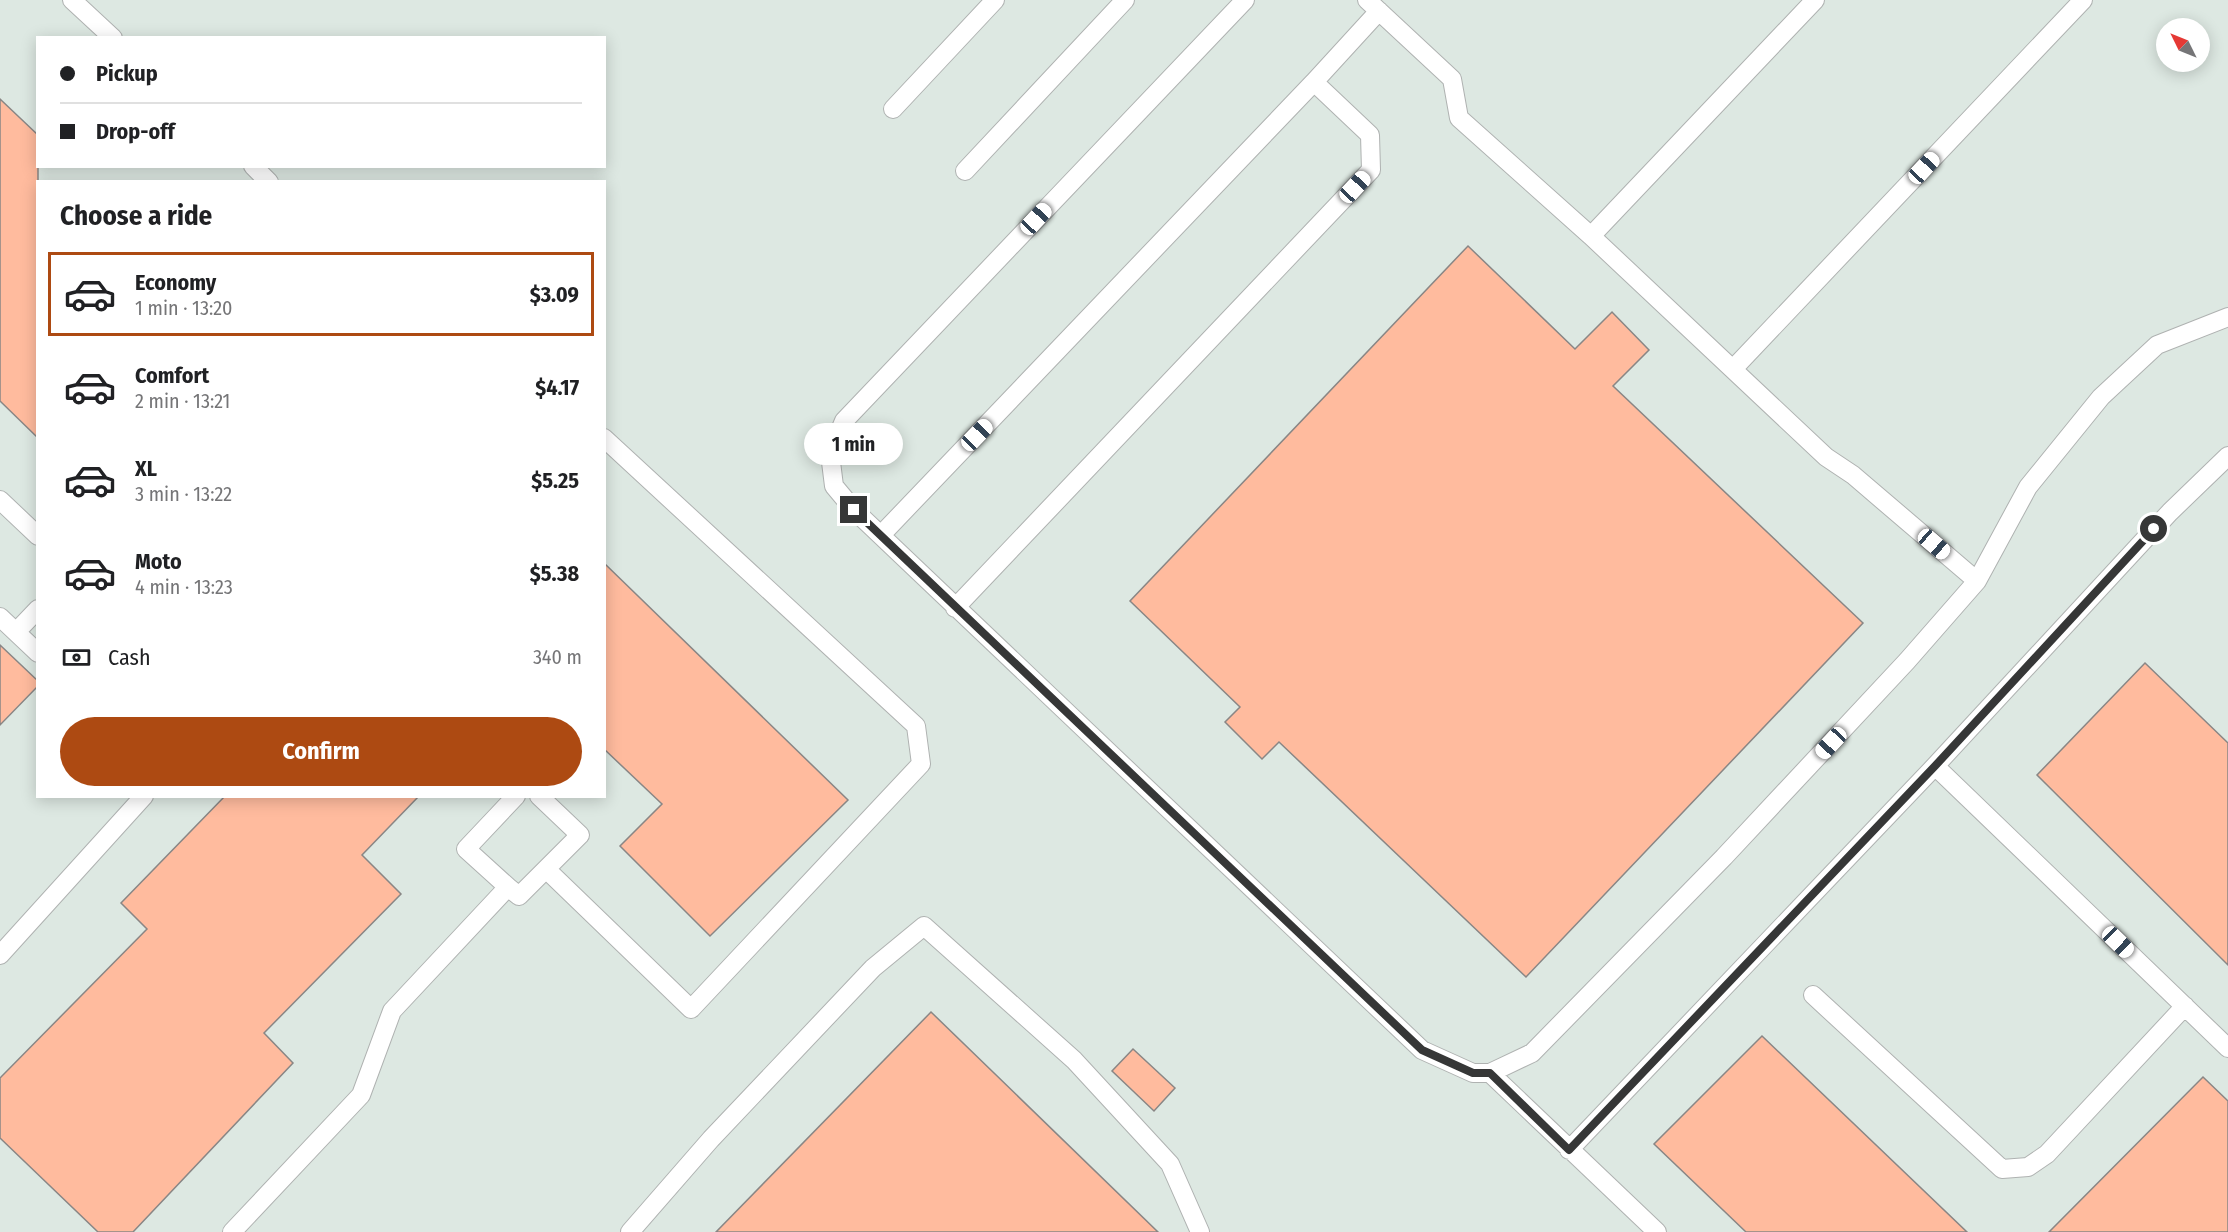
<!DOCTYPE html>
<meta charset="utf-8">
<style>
:root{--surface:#fff;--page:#f6f6f6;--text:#202124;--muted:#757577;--line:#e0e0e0;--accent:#ad4a12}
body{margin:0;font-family:"Fira Sans Condensed",sans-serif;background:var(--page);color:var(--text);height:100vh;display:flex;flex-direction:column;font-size:22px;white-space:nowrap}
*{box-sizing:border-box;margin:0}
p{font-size:20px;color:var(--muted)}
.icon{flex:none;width:33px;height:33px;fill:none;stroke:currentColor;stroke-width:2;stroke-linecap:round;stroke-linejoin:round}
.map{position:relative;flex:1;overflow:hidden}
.details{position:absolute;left:36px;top:180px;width:570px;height:618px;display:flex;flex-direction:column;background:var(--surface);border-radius:0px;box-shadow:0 3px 15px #0003}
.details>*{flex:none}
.top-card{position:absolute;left:36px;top:36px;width:570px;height:132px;border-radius:0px;box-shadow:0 3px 15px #0003;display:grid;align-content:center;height:132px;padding:0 24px;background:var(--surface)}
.needle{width:39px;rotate:313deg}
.tools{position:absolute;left:2156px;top:18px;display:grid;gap:12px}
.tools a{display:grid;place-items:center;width:54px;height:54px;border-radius:50%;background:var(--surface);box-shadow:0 3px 15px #0003;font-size:30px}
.end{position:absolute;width:27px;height:27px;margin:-14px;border:8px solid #363737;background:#fff;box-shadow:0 0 0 3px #fff}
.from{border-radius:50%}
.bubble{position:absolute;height:42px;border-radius:21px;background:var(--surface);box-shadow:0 3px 15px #0003;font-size:20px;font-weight:700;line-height:42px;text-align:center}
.car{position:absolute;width:18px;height:36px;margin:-18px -9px;border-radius:8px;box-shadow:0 0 4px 2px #0007;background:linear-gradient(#fff 24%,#345 0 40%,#fff 0 76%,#345 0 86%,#fff 0)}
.top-card b{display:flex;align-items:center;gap:21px;height:57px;font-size:22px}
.top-card b+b{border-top:2px solid var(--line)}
.top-card i{width:15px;height:15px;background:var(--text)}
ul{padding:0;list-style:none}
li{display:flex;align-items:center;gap:18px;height:84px;margin:0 12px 9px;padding:0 12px;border:3px solid transparent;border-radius:0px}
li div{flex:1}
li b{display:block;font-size:22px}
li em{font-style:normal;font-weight:700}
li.current{border-color:var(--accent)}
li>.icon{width:54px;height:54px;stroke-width:1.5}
h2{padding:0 24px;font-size:27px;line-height:72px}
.pay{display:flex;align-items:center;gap:15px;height:66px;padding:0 24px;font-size:22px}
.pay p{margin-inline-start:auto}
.button{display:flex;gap:12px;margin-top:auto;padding:12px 24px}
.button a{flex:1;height:69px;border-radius:36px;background:var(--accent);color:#fff;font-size:24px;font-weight:700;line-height:69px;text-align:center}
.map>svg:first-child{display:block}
</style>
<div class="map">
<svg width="2228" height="1232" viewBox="0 0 2228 1232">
<rect width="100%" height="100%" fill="#ecefee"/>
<!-- built -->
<path fill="#dde8e2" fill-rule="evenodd" d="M 0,0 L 2228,0 L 2228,1232 L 0,1232 ZM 2166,28 L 2199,28 L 2199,62 L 2166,62 ZM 38,38 L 604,38 L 604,166 L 38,166 ZM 38,182 L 604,182 L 604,796 L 38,796 Z"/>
<!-- building -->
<path fill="#ffbb9e" stroke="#898685" stroke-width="1.5" d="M 0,99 L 38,135 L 38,438 L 0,401 Z
M 1468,246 L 1575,349 L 1612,312 L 1649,350 L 1613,386 L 1863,623 L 1526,977 L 1279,742 L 1262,759 L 1225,722 L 1240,707 L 1130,601 Z
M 604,563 L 848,800 L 710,936 L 620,846 L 662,804 L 604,749 Z
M 0,645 L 38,681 L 38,686 L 0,725 Z
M 2145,663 L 2228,743 L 2228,965 L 2037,775 Z
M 225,796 L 419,796 L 362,855 L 401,894 L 264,1033 L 293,1063 L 133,1232 L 98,1232 L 0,1138 L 0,1078 L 147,929 L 121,903 Z
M 931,1012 L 1158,1232 L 716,1232 Z
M 1762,1036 L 1967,1232 L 1746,1232 L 1654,1144 Z
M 1133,1049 L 1175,1088 L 1154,1111 L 1112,1071 Z
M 2203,1077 L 2228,1101 L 2228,1232 L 2049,1232 Z"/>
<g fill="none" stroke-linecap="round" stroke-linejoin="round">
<!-- service casing -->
<g stroke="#afb2b1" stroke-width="20">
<path id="service" d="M 72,0 L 113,38
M 1245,0 L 844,421 L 830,454 L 834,486 L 854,510 L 1422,1050 L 1473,1073 L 1490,1073 L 1532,1053 L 1724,857 L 1907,661 L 1977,581 L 2028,487 L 2101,397 L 2157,345 L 2228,317
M 1367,0 L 1452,79 L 1459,118 L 1591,236 L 1826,457 L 1853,475 L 1977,581
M 893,109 L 995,0
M 253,166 L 269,182
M 965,171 L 1125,0
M 1591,236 L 1815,0
M 1733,369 L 2083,0
M 0,500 L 38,536
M 881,535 L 1314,82
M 955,608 L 1371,170 L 1370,135 L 1314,82 L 1379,11
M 0,617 L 38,653
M 16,632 L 38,609
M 1935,766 L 2228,1048
M 539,796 L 580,835 L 546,869 L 691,1009 L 921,764 L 916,726 L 604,438
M 508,887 L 519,896 L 546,869
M 0,955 L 144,796
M 1813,995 L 2002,1169 L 2028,1167 L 2047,1154 L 2185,1006
M 1490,1073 L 1657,1232
M 1569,1150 L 1935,766 L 2170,512 L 2228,456
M 232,1232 L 361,1095 L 392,1011 L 508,887 L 466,849 L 516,796
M 630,1232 L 711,1139 L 873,968 L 924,926 L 1074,1060 L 1170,1164 L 1200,1232"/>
</g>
<!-- service -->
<use href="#service" stroke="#fff" stroke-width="18"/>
</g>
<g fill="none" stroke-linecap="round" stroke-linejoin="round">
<!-- route -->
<path stroke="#363737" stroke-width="8" d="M 854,510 L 1422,1050 L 1473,1073 L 1490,1073 L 1569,1150 L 1935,766 L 2154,529"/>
</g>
</svg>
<div class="tools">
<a><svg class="needle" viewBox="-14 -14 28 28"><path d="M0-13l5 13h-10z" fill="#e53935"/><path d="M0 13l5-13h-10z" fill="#757577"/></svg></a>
</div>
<i class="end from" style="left:2154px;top:529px"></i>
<i class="end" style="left:854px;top:510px"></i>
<div class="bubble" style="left:804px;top:423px;width:99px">1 min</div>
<i class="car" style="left:1924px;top:168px;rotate:43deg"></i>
<i class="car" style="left:1355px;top:187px;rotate:43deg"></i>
<i class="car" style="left:1036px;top:219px;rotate:43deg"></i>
<i class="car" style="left:977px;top:435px;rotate:44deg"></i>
<i class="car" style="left:1934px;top:544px;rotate:131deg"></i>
<i class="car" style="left:1831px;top:743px;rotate:223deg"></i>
<i class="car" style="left:2118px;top:942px;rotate:134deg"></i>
<div class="top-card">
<b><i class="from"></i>Pickup</b>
<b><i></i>Drop-off</b>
</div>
<section class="details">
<h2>Choose a ride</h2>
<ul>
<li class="current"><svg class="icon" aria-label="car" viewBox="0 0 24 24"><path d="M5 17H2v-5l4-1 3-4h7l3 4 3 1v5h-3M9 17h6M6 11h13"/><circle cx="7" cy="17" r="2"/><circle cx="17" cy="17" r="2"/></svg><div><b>Economy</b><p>1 min · 13:20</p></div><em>$3.09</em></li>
<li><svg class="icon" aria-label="car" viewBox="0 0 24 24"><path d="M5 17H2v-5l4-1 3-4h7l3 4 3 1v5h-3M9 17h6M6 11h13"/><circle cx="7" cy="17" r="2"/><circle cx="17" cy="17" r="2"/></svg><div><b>Comfort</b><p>2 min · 13:21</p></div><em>$4.17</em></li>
<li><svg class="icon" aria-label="car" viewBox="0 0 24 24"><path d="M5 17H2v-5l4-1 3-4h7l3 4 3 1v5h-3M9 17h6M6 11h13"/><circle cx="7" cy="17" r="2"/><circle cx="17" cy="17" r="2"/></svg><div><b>XL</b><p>3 min · 13:22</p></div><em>$5.25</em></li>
<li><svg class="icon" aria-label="car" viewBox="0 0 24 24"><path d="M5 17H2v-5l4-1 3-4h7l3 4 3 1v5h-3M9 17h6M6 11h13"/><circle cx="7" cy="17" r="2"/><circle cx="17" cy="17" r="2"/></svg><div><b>Moto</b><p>4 min · 13:23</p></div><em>$5.38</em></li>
</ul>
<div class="pay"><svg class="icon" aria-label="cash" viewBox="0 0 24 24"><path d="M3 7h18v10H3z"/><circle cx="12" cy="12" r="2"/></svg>Cash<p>340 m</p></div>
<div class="button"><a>Confirm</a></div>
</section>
</div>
